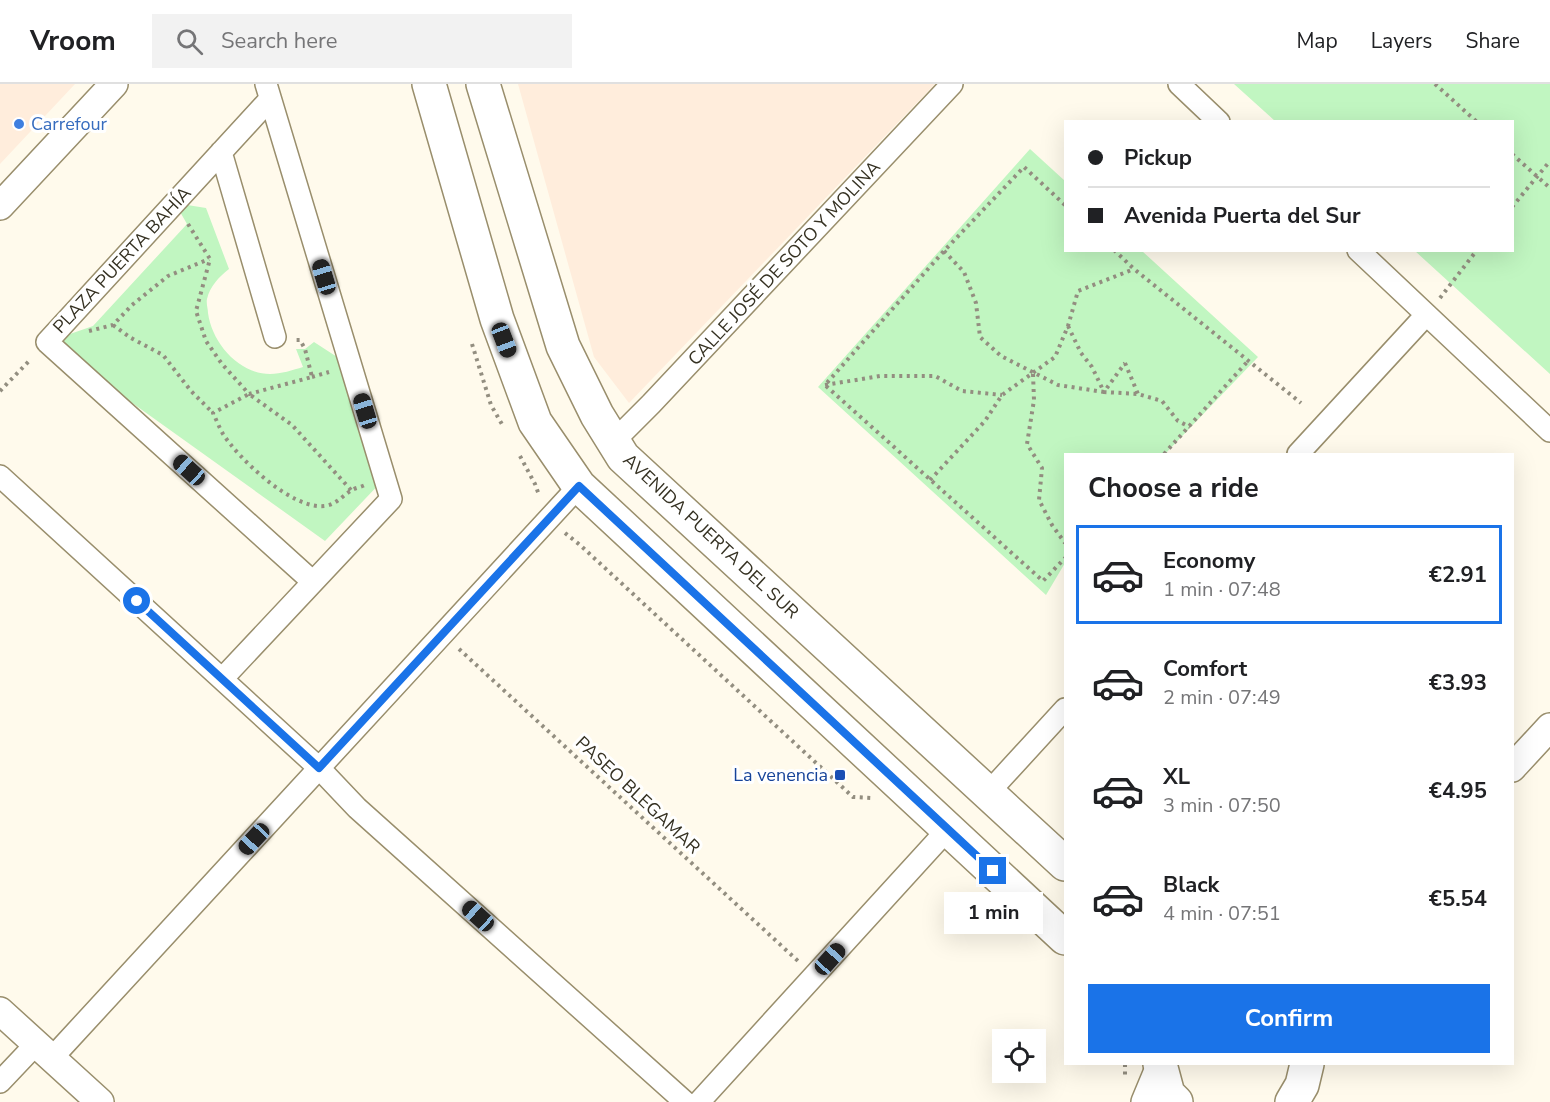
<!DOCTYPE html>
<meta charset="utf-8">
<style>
:root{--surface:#fff;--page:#f2f2f2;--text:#202124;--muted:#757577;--line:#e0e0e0;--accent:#1a73e8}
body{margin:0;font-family:"Nunito Sans",sans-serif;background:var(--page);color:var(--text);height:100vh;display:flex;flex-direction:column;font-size:22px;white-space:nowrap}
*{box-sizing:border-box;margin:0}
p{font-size:20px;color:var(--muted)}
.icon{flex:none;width:33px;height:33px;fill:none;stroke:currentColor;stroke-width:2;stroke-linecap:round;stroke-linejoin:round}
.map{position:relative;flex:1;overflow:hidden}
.side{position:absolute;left:1064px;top:369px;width:450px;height:612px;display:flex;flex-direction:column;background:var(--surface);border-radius:0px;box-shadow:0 6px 24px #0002}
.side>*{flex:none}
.guide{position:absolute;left:1064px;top:36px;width:450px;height:132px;border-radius:0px;box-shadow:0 6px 24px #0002;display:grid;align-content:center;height:132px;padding:0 24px;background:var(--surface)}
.buttons{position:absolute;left:992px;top:945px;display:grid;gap:12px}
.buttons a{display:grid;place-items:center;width:54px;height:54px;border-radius:0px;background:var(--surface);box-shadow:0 6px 24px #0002;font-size:30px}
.end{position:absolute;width:27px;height:27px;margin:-14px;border:8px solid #1a73e8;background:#fff;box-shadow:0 0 0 3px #fff}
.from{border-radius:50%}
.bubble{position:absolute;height:42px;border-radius:0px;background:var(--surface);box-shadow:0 6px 24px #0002;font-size:20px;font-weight:700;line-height:42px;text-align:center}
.car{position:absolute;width:18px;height:36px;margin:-18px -9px;border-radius:8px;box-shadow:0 0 4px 2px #0007;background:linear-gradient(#222 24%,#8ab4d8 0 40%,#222 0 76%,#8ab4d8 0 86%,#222 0)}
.guide b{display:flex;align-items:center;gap:21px;height:57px;font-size:22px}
.guide b+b{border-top:2px solid var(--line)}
.guide i{width:15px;height:15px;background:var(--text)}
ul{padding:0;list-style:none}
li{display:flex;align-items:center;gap:18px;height:99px;margin:0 12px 9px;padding:0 12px;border:3px solid transparent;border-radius:0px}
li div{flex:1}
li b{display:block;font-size:22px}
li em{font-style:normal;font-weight:700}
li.selected{border-color:var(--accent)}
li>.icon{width:54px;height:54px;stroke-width:1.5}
h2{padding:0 24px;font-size:27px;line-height:72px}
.primary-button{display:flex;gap:12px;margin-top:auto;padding:12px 24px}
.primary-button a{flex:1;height:69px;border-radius:0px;background:var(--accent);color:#fff;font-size:24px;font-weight:700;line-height:69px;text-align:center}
header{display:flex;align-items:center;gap:36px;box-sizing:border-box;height:84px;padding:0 30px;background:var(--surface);border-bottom:2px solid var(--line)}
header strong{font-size:28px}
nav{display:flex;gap:33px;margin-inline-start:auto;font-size:21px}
.search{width:420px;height:54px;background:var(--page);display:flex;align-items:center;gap:15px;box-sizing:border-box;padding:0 21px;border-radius:0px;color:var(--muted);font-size:22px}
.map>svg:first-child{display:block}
</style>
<header>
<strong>Vroom</strong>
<div class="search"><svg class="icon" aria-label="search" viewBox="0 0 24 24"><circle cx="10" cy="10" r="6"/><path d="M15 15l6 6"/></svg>Search here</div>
<nav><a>Map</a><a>Layers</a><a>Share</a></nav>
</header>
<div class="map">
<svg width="1550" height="1018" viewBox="0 0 1550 1018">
<rect width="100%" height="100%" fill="#fffaec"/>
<!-- commercial -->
<path fill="#ffeddc" d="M 0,0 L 75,0 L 0,80 Z
M 518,0 L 935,0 L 629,319 L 594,273 Z"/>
<!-- green -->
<path fill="#c1f6c1" d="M 1234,0 L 1550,0 L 1550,290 L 1415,167 L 1512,166 L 1512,38 L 1275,37 Z
M 1030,65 L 1065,97 L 1065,166 L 1142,167 L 1258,273 L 1165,370 L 1065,370 L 1065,479 L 1046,511 L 818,303 Z
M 175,119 L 206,124 L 229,185 C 219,193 210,202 207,215 C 206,219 208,225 208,229 C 212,259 239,290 270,290 C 281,290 293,286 303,283 L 296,265 L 305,265 L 314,258 L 351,282 L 385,394 L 325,457 L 47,258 L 93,242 L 187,140 Z"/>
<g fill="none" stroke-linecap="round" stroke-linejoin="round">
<!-- minor casing -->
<g stroke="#998e6c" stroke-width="24">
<path id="minor" d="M 1179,0 L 1219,38
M 270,15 L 47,258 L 313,498
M 221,68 L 275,253
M 1358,166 L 1550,347
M 614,357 L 651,320 L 952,0
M 1298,370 L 1426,231
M 0,392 L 319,684 L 357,724 L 685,1018
M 222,595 L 391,415 L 266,0
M 988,709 L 1065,625
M 52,974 L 579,402
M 0,998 L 36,960
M 699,1018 L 948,745"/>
</g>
<!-- tertiary casing -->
<g stroke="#998e6c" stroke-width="30">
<path id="tertiary" d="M 0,122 L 114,0
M 1512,684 L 1550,643
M 0,927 L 100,1018
M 1145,1018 L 1160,982"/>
</g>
<!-- primary casing -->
<g stroke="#998e6c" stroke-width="36">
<path id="primary" d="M 429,0 L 497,235 L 535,338 L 579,402 L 1065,854
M 483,0 L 563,262 L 597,331 L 623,373 L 1065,780
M 1160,980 L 1168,1010 L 1176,1018
M 1292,1018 L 1302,1001 L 1307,980"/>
</g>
<!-- path -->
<path stroke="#938e80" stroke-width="4" stroke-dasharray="3 4.5" stroke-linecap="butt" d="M 1435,0 L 1477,38
M 1512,70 L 1550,104
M 1065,121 L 1024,83 L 944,167 L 825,301 L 1043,497 L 1065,474
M 1512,123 L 1550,77
M 188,140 L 210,175 L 196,227 L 206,257 L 222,280 L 249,310 L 312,293 L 305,265 L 300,256 L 296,256
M 1114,166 L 1134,185 L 1301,319
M 944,167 L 964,188 L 976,219 L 980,253 L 1001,272 L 1058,301 L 1104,308 L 1125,279
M 1440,214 L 1477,166
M 113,241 L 131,254 L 163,271 L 191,307 L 213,329
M 1068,242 L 1081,269 L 1092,283 L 1104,308 L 1138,310 L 1162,317 L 1178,337 L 1190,343
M 89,247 L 113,241 L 132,221 L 168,192 L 209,175
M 472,260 L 491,321 L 503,342
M 1125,279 L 1138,310
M 1033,290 L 1034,316 L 1027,360 L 1042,384 L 1039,416 L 1052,441 L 1065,459
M 312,293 L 329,288
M 825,301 L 880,292 L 935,292 L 962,307 L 1002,311
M 0,307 L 31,275
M 1164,370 L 1248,277
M 520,372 L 535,400 L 539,411
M 930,396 L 985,337 L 1002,311 L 1055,273 L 1068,242 L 1078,207 L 1134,185
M 351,406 L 292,341 L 249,310 L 213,329 C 216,335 219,343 223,350 C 239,375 292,426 325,422 C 337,420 342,412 352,406 C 355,404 361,403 365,401
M 565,449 L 580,461 L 853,713 L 872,714
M 459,565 L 798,877
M 1125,980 L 1125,994"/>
<!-- minor -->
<use href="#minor" stroke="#fff" stroke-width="21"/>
<!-- tertiary -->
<use href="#tertiary" stroke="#fff" stroke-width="27"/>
<!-- primary -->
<use href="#primary" stroke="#fff" stroke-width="33"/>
</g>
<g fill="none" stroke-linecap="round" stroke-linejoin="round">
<!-- route -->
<path stroke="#1a73e8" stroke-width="8" d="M 137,517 L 319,684 L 579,402 L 993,787"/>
</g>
<!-- markers -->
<circle fill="#3f7fe0" stroke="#fff" stroke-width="2" cx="19" cy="40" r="6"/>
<rect fill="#1a4fb4" stroke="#fff" stroke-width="2" x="834" y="685" width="12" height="12" rx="3"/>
<g text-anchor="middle" stroke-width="6" stroke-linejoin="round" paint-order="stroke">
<!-- shop labels -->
<g font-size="18" fill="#366cbe" stroke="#fff" text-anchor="start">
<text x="31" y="46">Carrefour</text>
</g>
<!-- street labels -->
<g font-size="18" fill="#353122" stroke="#fff">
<text transform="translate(122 176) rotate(-47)" y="6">PLAZA PUERTA BAHÍA</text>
<text transform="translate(784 179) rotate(-47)" y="6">CALLE JOSÉ DE SOTO Y MOLINA</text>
<text transform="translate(711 452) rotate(43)" y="6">AVENIDA PUERTA DEL SUR</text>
<text transform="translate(638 711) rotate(43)" y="6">PASEO BLEGAMAR</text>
</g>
<!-- transit labels -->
<g font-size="18" fill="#164399" stroke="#fff" text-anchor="end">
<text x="828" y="697">La venencia</text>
</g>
</g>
</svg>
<div class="buttons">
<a><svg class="icon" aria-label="locate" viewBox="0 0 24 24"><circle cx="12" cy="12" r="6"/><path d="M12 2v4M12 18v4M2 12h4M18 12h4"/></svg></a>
</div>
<i class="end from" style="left:137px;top:517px"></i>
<i class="end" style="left:993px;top:787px"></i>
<div class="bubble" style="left:944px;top:808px;width:99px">1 min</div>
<i class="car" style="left:324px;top:193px;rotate:343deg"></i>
<i class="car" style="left:504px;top:256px;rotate:159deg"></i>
<i class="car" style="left:365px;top:327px;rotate:343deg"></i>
<i class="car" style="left:189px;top:386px;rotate:312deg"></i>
<i class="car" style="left:254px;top:755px;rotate:223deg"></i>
<i class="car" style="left:478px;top:832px;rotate:312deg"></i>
<i class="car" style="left:830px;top:875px;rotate:42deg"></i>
<div class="guide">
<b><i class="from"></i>Pickup</b>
<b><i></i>Avenida Puerta del Sur</b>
</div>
<section class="side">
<h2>Choose a ride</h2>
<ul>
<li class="selected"><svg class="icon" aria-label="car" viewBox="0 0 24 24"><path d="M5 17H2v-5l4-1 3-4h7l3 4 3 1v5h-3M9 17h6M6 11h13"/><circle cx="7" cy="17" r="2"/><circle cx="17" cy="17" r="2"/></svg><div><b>Economy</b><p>1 min · 07:48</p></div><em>€2.91</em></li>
<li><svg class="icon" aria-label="car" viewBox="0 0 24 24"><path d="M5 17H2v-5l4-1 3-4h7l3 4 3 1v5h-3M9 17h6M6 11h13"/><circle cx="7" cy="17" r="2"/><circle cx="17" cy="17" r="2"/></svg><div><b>Comfort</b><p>2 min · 07:49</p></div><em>€3.93</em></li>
<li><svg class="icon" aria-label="car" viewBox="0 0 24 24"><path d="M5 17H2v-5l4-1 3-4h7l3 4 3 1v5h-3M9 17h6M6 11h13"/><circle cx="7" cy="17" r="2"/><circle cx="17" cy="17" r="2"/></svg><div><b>XL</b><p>3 min · 07:50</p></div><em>€4.95</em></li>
<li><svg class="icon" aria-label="car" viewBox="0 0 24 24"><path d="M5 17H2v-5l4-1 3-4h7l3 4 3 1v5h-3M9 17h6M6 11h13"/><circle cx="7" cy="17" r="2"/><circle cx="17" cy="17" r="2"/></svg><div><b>Black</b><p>4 min · 07:51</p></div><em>€5.54</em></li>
</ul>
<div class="primary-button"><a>Confirm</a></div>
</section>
</div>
